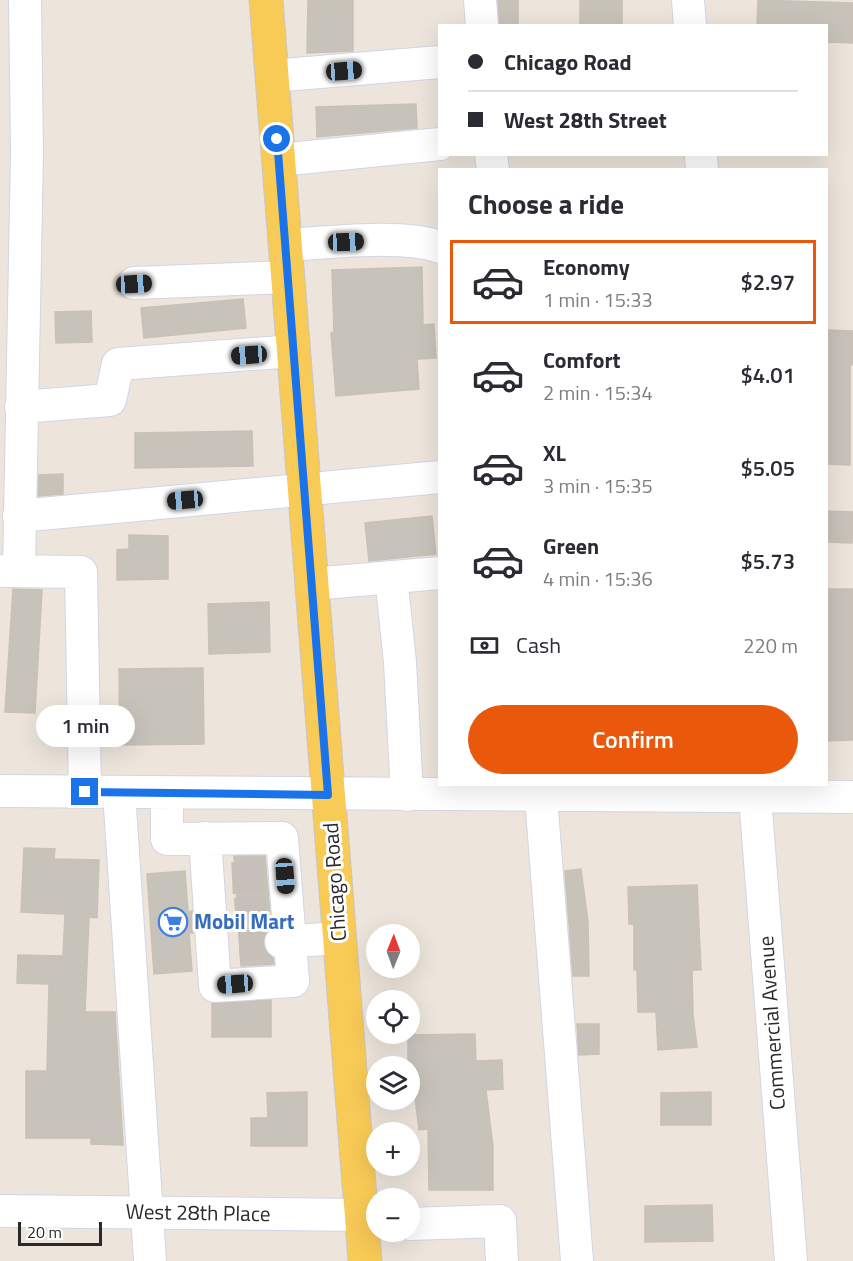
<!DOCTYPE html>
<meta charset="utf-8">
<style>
:root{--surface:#fff;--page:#f7f7f7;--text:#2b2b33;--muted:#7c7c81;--line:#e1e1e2;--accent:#ea580c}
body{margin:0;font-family:"Titillium Web",sans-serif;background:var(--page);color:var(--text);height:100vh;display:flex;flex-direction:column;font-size:22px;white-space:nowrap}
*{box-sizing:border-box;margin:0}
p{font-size:20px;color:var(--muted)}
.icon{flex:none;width:33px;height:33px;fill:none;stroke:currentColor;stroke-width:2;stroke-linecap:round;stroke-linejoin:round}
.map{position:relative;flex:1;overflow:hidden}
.panel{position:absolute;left:438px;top:168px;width:390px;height:618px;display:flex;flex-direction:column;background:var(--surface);border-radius:0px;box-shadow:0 6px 24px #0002}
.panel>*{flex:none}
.hud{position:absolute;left:438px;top:24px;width:390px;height:132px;border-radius:0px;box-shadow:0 6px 24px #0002;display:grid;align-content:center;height:132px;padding:0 30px;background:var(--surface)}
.needle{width:39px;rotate:1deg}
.controls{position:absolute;left:366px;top:924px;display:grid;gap:12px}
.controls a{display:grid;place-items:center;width:54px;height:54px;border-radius:50%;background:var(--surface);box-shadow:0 6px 24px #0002;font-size:30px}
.scale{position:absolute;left:18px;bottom:15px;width:84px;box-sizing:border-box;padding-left:6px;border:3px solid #2a2a2a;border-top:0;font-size:16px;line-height:21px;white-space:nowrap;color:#2a2a2a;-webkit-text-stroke:4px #fff;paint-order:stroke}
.end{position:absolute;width:27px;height:27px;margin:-14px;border:8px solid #1a73e8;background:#fff;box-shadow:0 0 0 3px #fff}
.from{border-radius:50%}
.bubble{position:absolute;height:42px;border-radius:21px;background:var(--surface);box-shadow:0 6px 24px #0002;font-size:20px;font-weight:600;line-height:42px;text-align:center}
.car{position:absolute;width:18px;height:36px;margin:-18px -9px;border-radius:8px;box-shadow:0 0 4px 2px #0007;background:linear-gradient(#222 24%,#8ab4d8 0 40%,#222 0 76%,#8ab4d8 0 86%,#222 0)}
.hud b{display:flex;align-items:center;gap:21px;height:57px;font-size:22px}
.hud b+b{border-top:2px solid var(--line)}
.hud i{width:15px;height:15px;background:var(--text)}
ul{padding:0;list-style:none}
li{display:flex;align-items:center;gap:18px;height:84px;margin:0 12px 9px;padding:0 18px;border:3px solid transparent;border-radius:0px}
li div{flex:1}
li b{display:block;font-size:22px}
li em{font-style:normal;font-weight:600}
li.active{border-color:var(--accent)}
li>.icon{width:54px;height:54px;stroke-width:1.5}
h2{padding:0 30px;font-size:27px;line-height:72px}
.pay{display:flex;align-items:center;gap:15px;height:66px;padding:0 30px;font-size:22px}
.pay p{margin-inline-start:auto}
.button{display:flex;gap:12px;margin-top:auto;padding:12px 30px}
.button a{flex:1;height:69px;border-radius:36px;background:var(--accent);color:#fff;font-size:24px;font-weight:600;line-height:69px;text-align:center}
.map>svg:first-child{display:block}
</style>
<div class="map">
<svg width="853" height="1261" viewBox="0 0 853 1261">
<rect width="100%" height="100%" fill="#ede5dc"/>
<!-- building -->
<path fill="#c8c3ba" stroke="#c9c1b5" stroke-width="1.5" d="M 308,0 L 353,0 L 353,51 L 307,53 Z
M 498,0 L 518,0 L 518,26 L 500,26 Z
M 580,0 L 622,0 L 622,26 L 580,26 Z
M 758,0 L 853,3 L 853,43 L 826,42 L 826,26 L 757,26 Z
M 416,104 L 417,128 L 317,137 L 316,107 Z
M 422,267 L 423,325 L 434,324 L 436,358 L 417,359 L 419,389 L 336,396 L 331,333 L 334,332 L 332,270 Z
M 243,299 L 246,328 L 144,338 L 141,308 Z
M 91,311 L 92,342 L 56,343 L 55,312 Z
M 826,330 L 853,331 L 853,365 L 850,365 L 850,465 L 826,464 Z
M 252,431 L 253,466 L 135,468 L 135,433 Z
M 63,474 L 63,494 L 38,496 L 39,475 Z
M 826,511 L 853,512 L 852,543 L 826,542 Z
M 432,516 L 436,554 L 369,561 L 365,523 Z
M 129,535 L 168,536 L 168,579 L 117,580 L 117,550 L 129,549 Z
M 13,589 L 42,590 L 35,713 L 5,712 Z
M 826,589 L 853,589 L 853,740 L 826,741 Z
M 269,602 L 270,652 L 209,654 L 208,604 Z
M 203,668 L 204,744 L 120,745 L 119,669 Z
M 24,848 L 55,849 L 54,859 L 99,860 L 97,918 L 89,917 L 85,1012 L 115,1012 L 123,1145 L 91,1144 L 91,1138 L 26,1138 L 26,1071 L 47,1071 L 49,984 L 17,983 L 18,955 L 63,956 L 65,914 L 21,912 Z
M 234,856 L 265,856 L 271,927 L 265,935 L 263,944 L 266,952 L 273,958 L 274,964 L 241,966 Z
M 581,869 L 588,922 L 589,976 L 573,976 L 565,871 Z
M 185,871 L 188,912 L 192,911 L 193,933 L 189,933 L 192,971 L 154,974 L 147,874 Z
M 697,885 L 701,970 L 692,970 L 693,1015 L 697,1047 L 658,1050 L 656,1012 L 638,1012 L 637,970 L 634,970 L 634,924 L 629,924 L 628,887 Z
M 271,1000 L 271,1037 L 212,1037 L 212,1003 Z
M 577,1024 L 599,1024 L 599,1054 L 579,1055 Z
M 475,1034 L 476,1061 L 502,1060 L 503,1089 L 486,1090 L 493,1147 L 493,1190 L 429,1190 L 428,1129 L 419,1130 L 411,1064 L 408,1064 L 408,1035 Z
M 307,1092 L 307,1146 L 251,1146 L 251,1118 L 268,1118 L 267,1093 Z
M 711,1092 L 711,1125 L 661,1125 L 661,1093 Z
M 712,1205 L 713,1241 L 645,1242 L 645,1206 Z"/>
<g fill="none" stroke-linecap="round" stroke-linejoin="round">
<!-- minor-tunnel -->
<path stroke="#c6c0b8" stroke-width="32" stroke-dasharray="32 16" stroke-linecap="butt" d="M 232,878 L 276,876
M 235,914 L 280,911
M 239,945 L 281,942"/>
<!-- minor casing -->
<g stroke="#d1d5e4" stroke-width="34">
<path id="minor" d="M 480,0 L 482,26
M 688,0 L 690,26
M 272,76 L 440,62
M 491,154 L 493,170
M 701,154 L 702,170
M 279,160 L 440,144
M 285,245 C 327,243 402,233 440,247
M 134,283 L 288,277
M 21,407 L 110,400 L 118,364 L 294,351
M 19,516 L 440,477
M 0,571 L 81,572 L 85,792
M 19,571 L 27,152 L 25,0
M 391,577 L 400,662 L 407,795
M 312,584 L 440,573
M 540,784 L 577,1261
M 754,784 L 791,1261
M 0,791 L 853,797
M 119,792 L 150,1261
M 167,793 L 167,839 L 282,838 L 293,981 L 215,986 L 205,838
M 281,942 L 339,938
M 0,1211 L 360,1215
M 410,1224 L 500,1221 L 502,1261"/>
</g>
<!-- major casing -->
<g stroke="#c8c8c8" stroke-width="35">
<path id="major" d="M 266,0 L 365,1261"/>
</g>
<!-- minor -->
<use href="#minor" stroke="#fff" stroke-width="32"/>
<!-- major -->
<use href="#major" stroke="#f8ca56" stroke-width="33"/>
</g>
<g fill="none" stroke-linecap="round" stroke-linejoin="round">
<!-- route -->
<path stroke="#1a73e8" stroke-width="8" d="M 85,792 L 328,795 L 277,139"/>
</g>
<!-- icons -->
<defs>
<g id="supermarket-ring" transform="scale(1.5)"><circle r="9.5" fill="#fff" stroke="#3f7fe0" stroke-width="1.5"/><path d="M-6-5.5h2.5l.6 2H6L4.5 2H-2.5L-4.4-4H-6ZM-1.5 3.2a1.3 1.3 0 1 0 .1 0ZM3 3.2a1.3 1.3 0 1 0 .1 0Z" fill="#3f7fe0"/></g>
</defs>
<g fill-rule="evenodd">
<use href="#supermarket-ring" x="173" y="922"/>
</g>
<g text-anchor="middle" stroke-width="6" stroke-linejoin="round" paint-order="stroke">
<!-- street labels -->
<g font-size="21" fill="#2a2a2a" stroke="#fff">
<text transform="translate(335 882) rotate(-94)" y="7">Chicago Road</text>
<text transform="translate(772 1023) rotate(-94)" y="7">Commercial Avenue</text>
<text transform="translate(198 1213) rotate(1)" y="7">West 28th Place</text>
</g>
<!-- shop labels -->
<g font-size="21" font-weight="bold" fill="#366cbe" stroke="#fff" text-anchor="start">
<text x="194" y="929">Mobil Mart</text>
</g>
</g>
</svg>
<div class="controls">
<a><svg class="needle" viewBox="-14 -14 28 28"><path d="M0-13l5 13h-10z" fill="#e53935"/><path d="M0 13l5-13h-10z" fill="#7c7c81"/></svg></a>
<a><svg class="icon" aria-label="locate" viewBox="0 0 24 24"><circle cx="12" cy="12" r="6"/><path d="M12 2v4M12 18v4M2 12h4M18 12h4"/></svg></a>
<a><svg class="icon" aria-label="layers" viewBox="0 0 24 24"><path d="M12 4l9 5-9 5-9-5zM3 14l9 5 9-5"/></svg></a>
<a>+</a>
<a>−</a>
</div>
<div class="scale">20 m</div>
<i class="end from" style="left:277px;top:139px"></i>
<i class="end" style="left:85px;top:792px"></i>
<div class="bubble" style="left:36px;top:705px;width:99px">1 min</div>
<i class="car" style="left:344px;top:71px;rotate:86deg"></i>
<i class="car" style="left:346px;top:242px;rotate:88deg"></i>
<i class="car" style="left:134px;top:284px;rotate:87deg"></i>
<i class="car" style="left:249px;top:355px;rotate:266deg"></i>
<i class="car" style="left:185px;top:500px;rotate:265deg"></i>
<i class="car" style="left:285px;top:876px;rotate:176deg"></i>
<i class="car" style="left:235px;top:984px;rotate:266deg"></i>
<div class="hud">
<b><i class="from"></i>Chicago Road</b>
<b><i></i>West 28th Street</b>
</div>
<section class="panel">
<h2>Choose a ride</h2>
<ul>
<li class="active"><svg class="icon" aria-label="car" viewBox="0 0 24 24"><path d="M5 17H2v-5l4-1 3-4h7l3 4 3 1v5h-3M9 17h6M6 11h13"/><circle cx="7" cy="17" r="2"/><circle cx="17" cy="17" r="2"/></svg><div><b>Economy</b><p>1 min · 15:33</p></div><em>$2.97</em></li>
<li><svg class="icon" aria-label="car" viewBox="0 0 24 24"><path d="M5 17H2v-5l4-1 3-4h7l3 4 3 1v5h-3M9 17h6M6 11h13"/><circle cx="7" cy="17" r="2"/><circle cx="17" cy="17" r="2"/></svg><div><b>Comfort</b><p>2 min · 15:34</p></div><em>$4.01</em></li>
<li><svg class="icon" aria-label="car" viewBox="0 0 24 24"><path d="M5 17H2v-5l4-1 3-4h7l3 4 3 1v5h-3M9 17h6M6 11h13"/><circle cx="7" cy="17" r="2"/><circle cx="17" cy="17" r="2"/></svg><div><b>XL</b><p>3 min · 15:35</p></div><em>$5.05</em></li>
<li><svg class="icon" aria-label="car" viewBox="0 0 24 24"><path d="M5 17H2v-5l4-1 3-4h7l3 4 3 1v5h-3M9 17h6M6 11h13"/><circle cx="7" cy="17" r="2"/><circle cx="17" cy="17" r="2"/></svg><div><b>Green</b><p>4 min · 15:36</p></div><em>$5.73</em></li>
</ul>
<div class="pay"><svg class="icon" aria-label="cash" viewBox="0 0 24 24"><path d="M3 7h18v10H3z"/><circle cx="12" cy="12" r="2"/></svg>Cash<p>220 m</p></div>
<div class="button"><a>Confirm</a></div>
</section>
</div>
